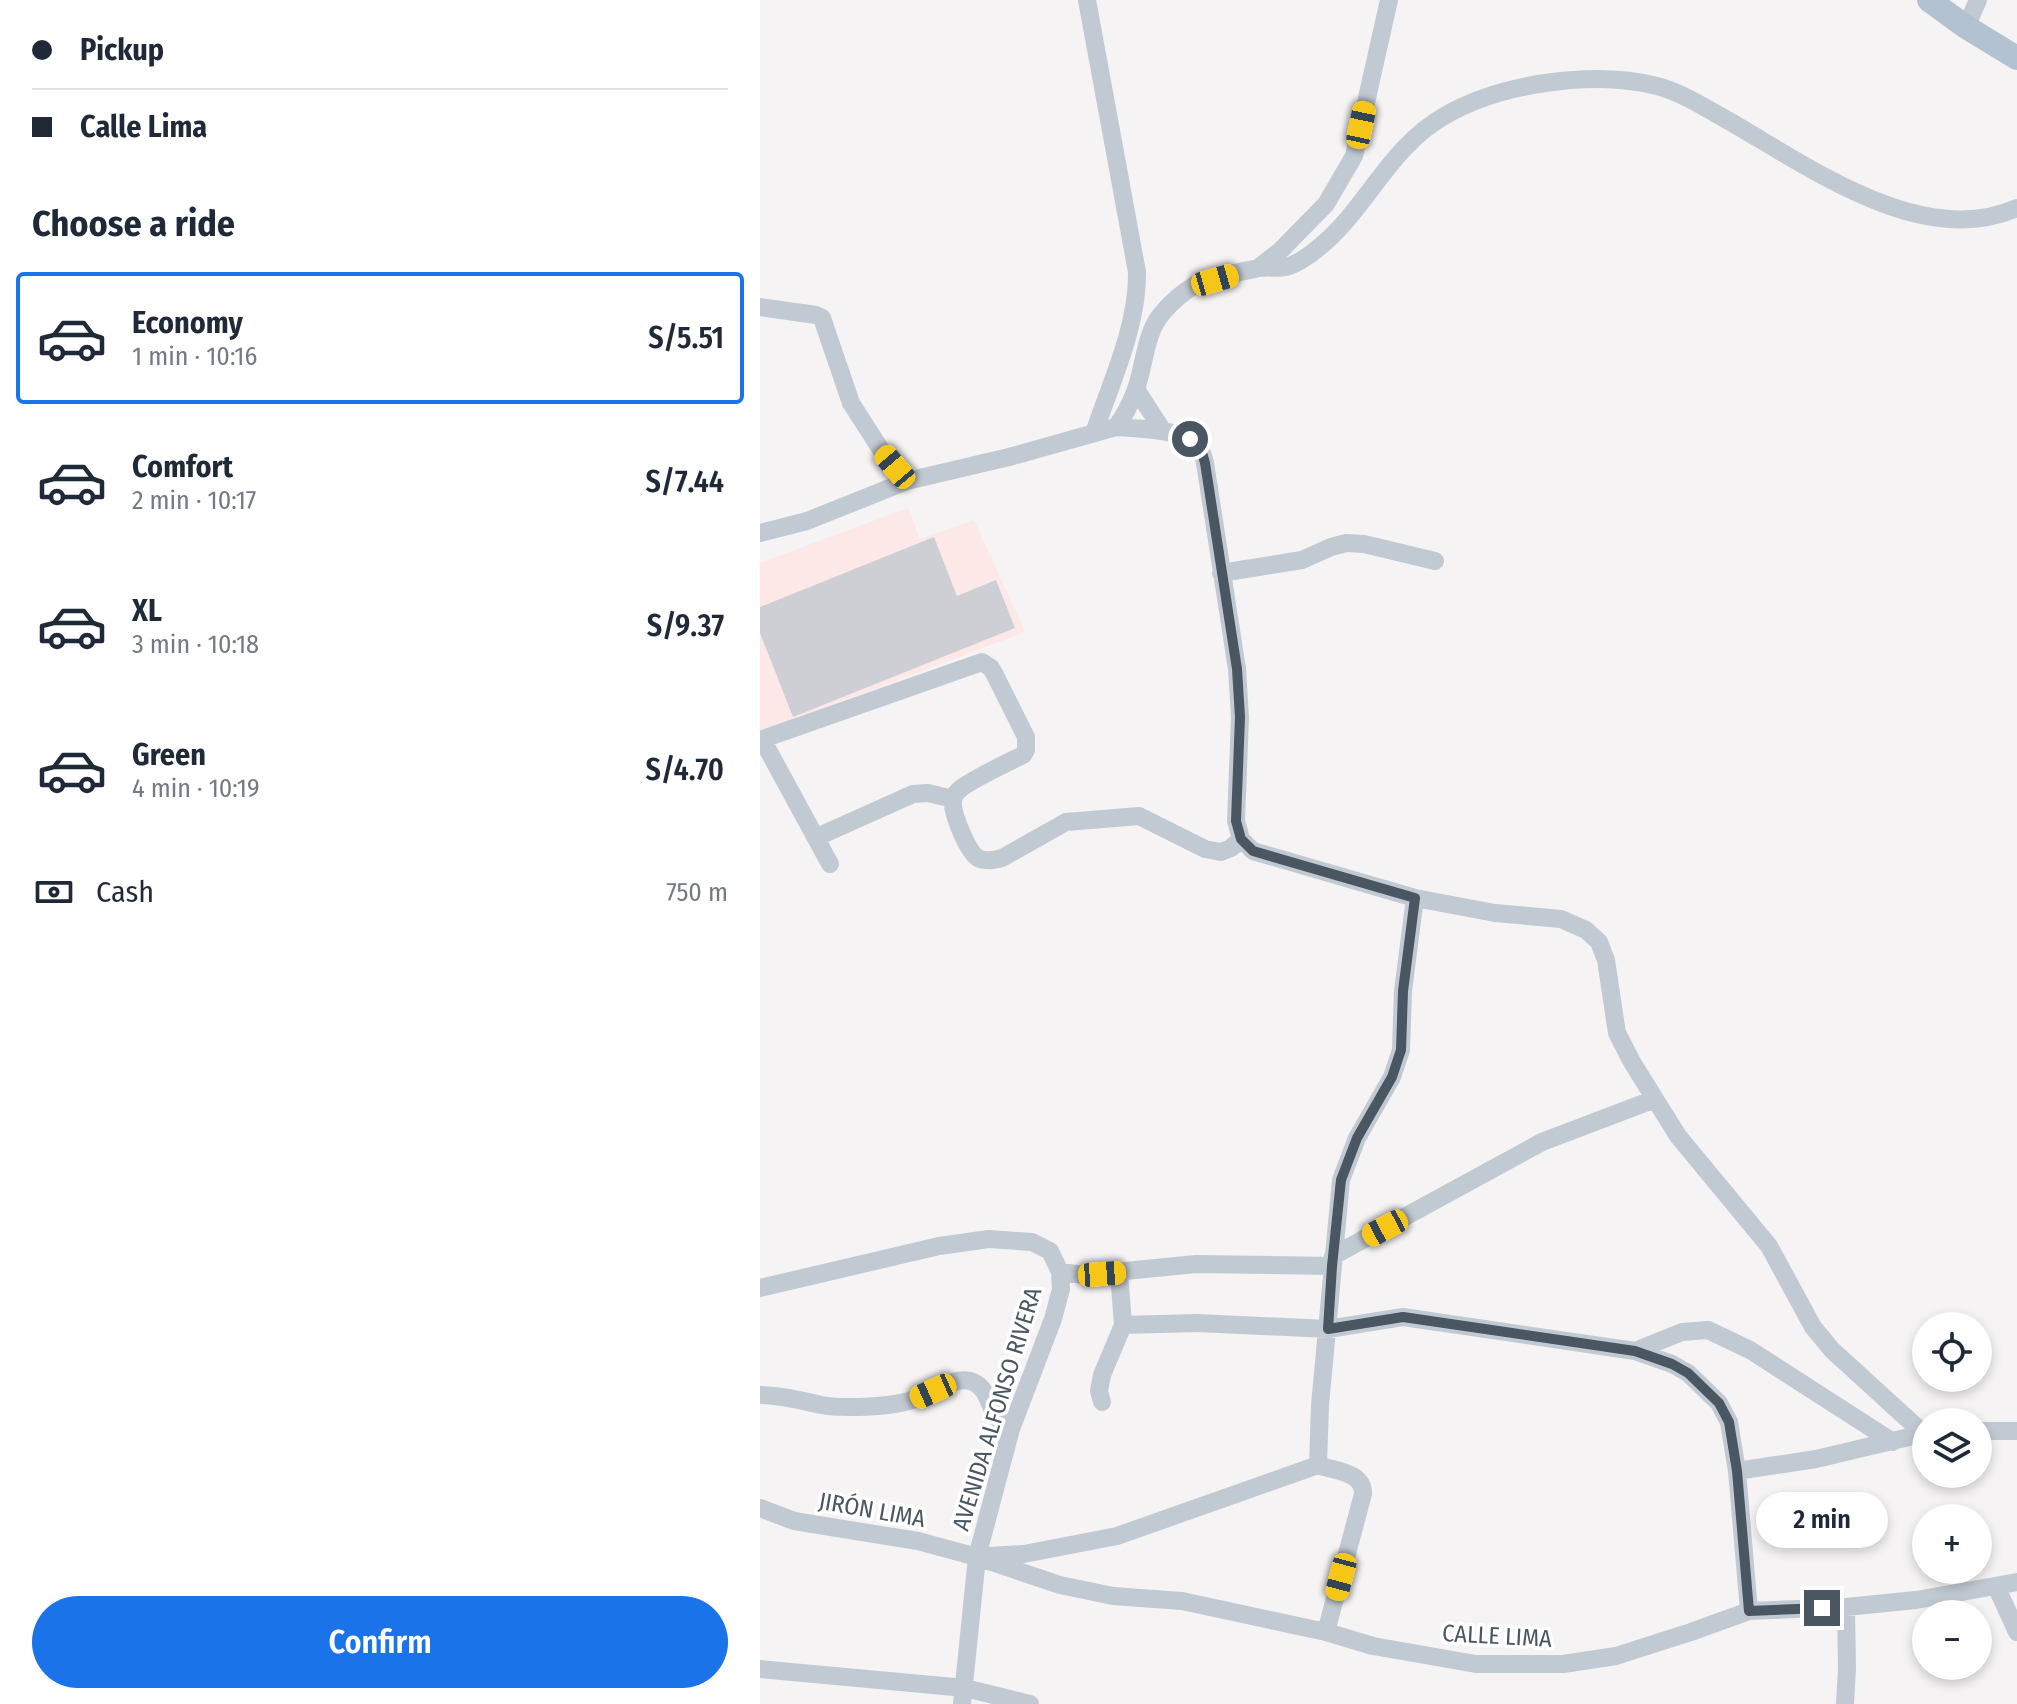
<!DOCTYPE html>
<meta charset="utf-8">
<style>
:root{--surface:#fff;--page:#f2f2f3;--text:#1f2937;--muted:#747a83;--line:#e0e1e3;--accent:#1a73e8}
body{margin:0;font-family:"Fira Sans Condensed",sans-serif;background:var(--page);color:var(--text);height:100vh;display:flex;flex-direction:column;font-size:30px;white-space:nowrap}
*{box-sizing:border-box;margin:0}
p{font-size:26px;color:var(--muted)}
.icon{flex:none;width:44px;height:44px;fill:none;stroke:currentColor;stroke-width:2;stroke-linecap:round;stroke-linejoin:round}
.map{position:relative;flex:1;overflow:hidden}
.details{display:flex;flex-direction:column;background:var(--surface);width:760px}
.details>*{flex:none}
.top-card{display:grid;align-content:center;height:176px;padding:0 32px;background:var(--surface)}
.buttons{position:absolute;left:1152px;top:1312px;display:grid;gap:16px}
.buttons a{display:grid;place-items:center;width:80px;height:80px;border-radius:50%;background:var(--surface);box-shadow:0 4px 12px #0003;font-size:40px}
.end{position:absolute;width:36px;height:36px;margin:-18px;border:10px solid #4a5661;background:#fff;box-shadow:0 0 0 4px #fff}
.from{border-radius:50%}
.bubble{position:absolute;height:56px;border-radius:28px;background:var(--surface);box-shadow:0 4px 12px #0003;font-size:26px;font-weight:600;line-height:56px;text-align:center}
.car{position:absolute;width:24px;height:48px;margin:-24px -12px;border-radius:10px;box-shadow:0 0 6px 2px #0007;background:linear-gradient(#f5c518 24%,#345 0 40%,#f5c518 0 76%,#345 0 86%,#f5c518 0)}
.top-card b{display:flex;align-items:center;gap:28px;height:76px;font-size:30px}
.top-card b+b{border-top:2px solid var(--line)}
.top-card i{width:20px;height:20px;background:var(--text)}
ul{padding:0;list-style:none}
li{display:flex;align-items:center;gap:24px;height:132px;margin:0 16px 12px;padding:0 16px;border:4px solid transparent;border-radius:8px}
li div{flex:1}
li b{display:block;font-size:30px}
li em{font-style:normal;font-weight:600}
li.current{border-color:var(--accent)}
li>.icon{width:72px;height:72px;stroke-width:1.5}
h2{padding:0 32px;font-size:36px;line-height:96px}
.pay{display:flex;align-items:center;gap:20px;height:88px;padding:0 32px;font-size:30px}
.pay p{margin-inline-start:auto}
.action{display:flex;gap:16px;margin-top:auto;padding:16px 32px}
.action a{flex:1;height:92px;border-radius:48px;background:var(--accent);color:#fff;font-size:32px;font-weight:600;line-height:92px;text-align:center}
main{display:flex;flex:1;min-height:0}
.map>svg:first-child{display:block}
</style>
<main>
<section class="details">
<div class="top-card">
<b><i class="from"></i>Pickup</b>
<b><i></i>Calle Lima</b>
</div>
<h2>Choose a ride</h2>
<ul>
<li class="current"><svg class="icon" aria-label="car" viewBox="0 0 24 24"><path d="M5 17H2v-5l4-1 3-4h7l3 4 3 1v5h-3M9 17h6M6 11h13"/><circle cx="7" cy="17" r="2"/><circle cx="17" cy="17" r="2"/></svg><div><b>Economy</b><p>1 min · 10:16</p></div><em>S/5.51</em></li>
<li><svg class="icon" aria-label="car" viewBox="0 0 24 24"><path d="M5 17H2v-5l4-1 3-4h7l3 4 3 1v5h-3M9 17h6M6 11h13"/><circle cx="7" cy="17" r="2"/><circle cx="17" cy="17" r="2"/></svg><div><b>Comfort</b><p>2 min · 10:17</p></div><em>S/7.44</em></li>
<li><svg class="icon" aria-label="car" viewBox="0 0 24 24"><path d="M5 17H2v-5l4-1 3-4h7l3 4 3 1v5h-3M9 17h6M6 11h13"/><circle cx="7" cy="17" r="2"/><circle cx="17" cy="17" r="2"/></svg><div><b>XL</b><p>3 min · 10:18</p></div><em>S/9.37</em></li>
<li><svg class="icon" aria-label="car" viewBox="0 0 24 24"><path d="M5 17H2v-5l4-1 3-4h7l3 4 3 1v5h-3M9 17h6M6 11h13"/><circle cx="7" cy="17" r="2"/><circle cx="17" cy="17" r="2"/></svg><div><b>Green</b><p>4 min · 10:19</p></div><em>S/4.70</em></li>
</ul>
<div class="pay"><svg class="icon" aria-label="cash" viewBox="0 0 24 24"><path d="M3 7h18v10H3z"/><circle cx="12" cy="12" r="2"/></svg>Cash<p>750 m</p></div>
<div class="action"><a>Confirm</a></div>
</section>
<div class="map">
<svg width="1257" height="1704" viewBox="0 0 1257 1704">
<rect width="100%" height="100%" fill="#f5f3f3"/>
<!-- medical -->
<path fill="#fce8e6" d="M 148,508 L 160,539 L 214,520 L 265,632 L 0,732 L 0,563 Z"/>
<!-- building -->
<path fill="#cdcfd5" d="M 174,537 L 197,596 L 236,580 L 255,628 L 33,717 L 0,633 L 0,607 Z"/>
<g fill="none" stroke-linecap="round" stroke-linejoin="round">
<!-- minor -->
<path stroke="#c1cad2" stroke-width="18" d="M 327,0 L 377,272 C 378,326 351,382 334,433
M 1206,27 L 1218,0
M 498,268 L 520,251 L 566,204 L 594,156 L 629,0
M 0,307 L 56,315 L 62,318 L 91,403 L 123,453 L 147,481
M 376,389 L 403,431
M 356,427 C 378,429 430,428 441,451 C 443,454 444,459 445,463 L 477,669 L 480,717 L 476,821 L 481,839 L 493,851 L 655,898 L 735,913 L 801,919 L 826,930 L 839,942 L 846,960 L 857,1033 L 872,1062 L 918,1136 L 1009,1246 L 1053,1327 L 1072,1350 L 1163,1433
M 0,533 L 47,521 L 147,481 L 249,457 L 356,427 C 365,415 371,403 376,389 C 385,364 385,331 404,311 C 412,302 422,293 432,287 C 442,280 482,271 495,269 C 505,266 516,269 526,267 C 535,265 549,256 557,249 C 607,210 627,148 686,115 C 742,83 834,70 897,86 C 920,92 942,106 962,117 C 1044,163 1160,251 1257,208
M 461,573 L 542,560 L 571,547 L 586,543 L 604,544 L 675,561
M 2,739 L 70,864
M 0,740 L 222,662 L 231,668 L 235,675 L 266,737 L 266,750 L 263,755 C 249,762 206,782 198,791 C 195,794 193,799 193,802 C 192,814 208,852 218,858 C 226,862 234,860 242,858 L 306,822 L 379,816 L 445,849 L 461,852 L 471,848 L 481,839
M 57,837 L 153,794 L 168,793 L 193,799
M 573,1256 L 782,1142 L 895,1099
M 300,1272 L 325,1275 L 436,1264 L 572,1266
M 0,1288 L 179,1246 L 229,1239 L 272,1242 L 290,1251 L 300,1272 L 301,1289 L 293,1319 L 251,1429 L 217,1557 L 202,1704
M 363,1325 L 437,1323 L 568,1329 L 643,1317 L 875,1351 L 912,1364 L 928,1373 L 959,1403 L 969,1422 L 977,1471 L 989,1611
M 875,1351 L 922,1332 L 948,1330 L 990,1350 L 1133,1442
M 0,1395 C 24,1396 38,1400 61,1405 C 83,1409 127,1407 149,1401 C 167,1396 195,1374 213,1382 C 230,1389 228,1410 241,1422 C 244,1425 247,1427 251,1429
M 342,1402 L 339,1391 L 342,1375 L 363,1325 L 359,1273
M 1218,1431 L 1257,1431
M 558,1465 C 575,1471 604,1472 603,1494 L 566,1632
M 977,1471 L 1056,1459 L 1166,1433
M 0,1508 L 34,1521 L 158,1541 L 217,1557 L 300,1585 L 353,1596 L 422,1601 L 566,1632 L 613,1646 L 716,1664 L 803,1664 L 856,1656 L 931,1632 L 989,1611 L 1086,1607 L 1156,1600 L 1257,1582
M 228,1556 L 264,1554 L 357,1536 L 558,1465 L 560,1405 L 581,1180 L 597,1138 L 632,1077 L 641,1050 L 643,991 L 655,898
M 1236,1586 L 1257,1632
M 0,1669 L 205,1688 L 270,1704
M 1085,1704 L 1087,1668 L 1086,1607"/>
<!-- major -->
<path stroke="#b3c2d1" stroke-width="24" d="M 1169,0 L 1206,27 L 1257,58"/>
</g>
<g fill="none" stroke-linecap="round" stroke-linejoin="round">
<!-- route -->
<path stroke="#4a5661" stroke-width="10" d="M 430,439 L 441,449 L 445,463 L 477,669 L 480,717 L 476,821 L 481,839 L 493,851 L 655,898 L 643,991 L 641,1050 L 632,1077 L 597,1138 L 581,1180 L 572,1266 L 568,1329 L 643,1317 L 875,1351 L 912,1364 L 928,1373 L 959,1403 L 969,1422 L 977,1471 L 989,1611 L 1062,1608"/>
</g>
<g text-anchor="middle" stroke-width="7" stroke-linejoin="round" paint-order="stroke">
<!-- street labels -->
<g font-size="24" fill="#4a5661" stroke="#fff">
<text transform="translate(237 1409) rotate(-73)" y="8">AVENIDA ALFONSO RIVERA</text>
<text transform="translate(112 1510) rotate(10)" y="8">JIRÓN LIMA</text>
<text transform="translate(737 1636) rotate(3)" y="8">CALLE LIMA</text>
</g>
</g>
</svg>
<div class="buttons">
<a><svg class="icon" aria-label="locate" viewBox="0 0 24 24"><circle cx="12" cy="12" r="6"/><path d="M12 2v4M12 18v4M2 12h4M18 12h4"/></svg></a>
<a><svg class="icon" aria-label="layers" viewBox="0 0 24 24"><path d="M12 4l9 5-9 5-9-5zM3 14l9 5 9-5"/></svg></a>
<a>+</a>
<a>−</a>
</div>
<i class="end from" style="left:430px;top:439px"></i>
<i class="end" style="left:1062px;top:1608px"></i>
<div class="bubble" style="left:996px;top:1492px;width:132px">2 min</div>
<i class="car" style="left:601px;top:125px;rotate:12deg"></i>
<i class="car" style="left:455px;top:280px;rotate:74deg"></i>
<i class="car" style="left:135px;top:467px;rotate:320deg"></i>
<i class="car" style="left:625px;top:1228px;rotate:242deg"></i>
<i class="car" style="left:342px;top:1274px;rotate:86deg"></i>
<i class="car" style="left:173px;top:1391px;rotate:246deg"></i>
<i class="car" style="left:581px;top:1577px;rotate:195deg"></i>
</div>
</main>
